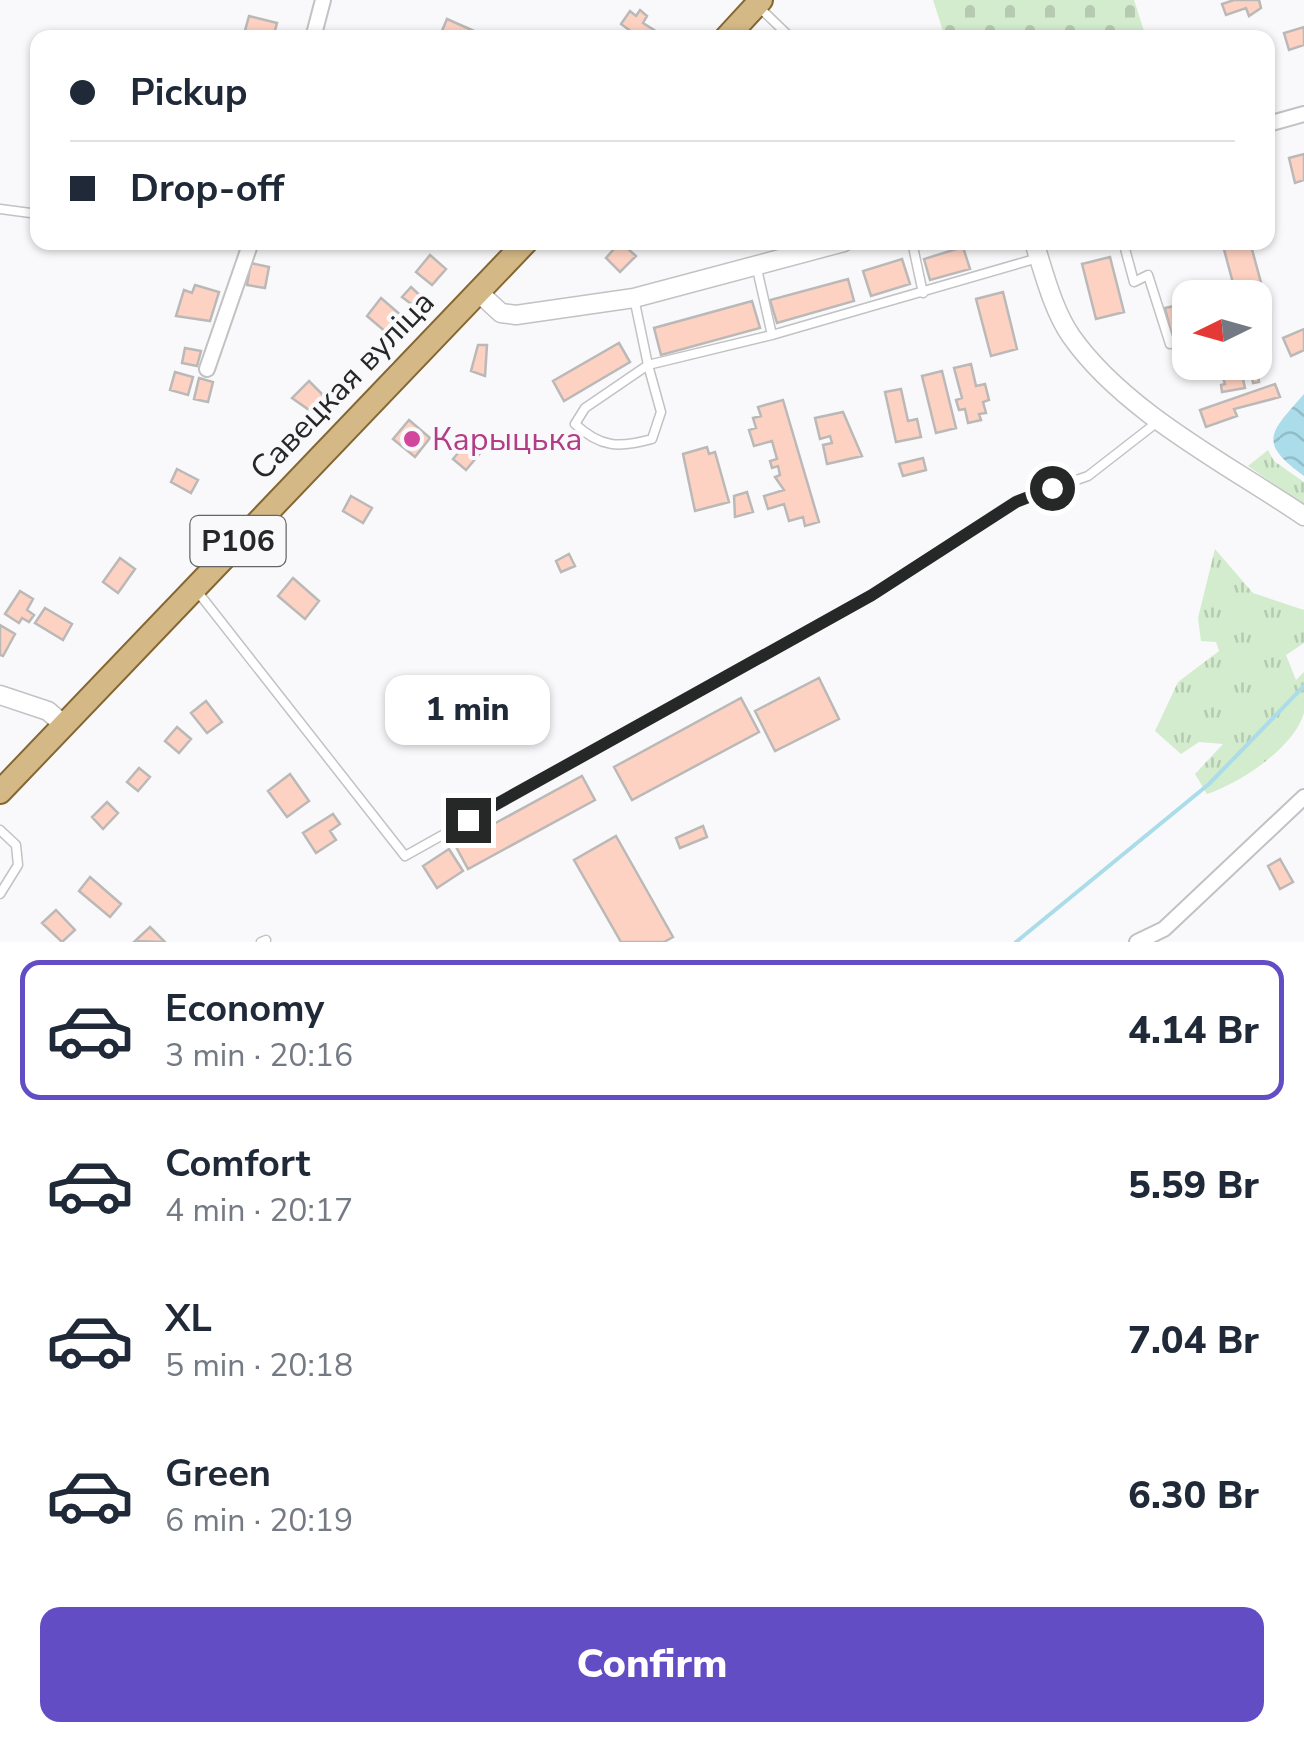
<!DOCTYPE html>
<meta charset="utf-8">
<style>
:root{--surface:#fff;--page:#f2f2f3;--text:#1f2937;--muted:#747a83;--line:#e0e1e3;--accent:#634dc5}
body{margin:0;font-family:"Nunito Sans",sans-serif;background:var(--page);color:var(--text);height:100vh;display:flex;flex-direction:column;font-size:38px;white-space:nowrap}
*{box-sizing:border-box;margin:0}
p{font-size:32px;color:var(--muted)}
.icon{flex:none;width:55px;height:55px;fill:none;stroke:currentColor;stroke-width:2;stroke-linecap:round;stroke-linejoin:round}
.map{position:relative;height:942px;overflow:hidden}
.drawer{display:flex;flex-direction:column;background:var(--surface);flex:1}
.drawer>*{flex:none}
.guide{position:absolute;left:30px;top:30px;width:1245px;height:220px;border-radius:20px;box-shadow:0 2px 8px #0004;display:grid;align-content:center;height:220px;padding:0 40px;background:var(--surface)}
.needle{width:65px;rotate:265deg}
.tools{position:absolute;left:1172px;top:280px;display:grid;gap:20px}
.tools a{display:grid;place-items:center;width:100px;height:100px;border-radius:20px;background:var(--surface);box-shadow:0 2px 8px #0004;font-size:50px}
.end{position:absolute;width:45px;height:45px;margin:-22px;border:12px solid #262727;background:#fff;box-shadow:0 0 0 5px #fff}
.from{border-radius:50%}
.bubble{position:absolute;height:70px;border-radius:20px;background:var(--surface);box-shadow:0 2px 8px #0004;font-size:32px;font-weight:800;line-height:70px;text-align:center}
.guide b{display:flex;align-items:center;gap:35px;height:95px;font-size:38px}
.guide b+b{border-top:2px solid var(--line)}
.guide i{width:25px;height:25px;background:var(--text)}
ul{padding:18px 0 0;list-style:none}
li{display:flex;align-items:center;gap:30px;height:140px;margin:0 20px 15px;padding:0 20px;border:5px solid transparent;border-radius:20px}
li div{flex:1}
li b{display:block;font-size:38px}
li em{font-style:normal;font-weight:800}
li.selected{border-color:var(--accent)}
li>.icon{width:90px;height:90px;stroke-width:1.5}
.primary-button{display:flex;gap:20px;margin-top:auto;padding:20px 40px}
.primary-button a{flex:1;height:115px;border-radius:20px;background:var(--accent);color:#fff;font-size:40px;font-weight:800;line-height:115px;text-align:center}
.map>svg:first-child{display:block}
</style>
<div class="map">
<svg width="1304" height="942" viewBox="0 0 1304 942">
<defs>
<pattern id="grass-tufts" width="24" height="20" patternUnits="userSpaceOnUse" patternTransform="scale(2.5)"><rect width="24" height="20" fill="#d3ecce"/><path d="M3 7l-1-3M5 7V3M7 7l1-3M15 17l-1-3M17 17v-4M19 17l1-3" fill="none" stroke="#b5cab1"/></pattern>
<pattern id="cemetery-stones" width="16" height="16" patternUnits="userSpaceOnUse" patternTransform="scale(2.5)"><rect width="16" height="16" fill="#d3ecce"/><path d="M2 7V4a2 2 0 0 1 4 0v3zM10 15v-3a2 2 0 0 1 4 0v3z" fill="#b5cab1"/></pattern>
<pattern id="water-waves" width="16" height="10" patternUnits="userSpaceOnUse" patternTransform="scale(2.5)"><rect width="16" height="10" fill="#aadce9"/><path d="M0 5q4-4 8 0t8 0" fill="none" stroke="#92bdc8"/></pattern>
</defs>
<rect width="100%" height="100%" fill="#f9f9fb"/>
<!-- grass -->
<path fill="url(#grass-tufts)" d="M 1268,450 L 1274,461 L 1304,482 L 1304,505 L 1248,466 Z
M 1215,549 L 1253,593 L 1304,610 L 1304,643 L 1286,655 L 1296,680 L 1304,672 C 1304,684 1304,702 1304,713 C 1294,748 1240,783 1207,794 L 1195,774 L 1223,744 L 1199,742 L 1181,754 L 1155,731 L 1178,682 L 1219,651 L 1216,642 L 1201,641 L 1198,618 Z"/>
<!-- cemetery -->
<path fill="url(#cemetery-stones)" d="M 933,0 L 1134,0 L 1146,37 L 945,37 Z"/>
<!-- water -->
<path fill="url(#water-waves)" d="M 1304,394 L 1304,476 C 1257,442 1270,433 1304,394 Z"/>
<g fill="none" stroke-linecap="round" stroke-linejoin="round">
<!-- stream -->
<path stroke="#aadce9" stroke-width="4" d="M 1016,942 L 1209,784 L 1304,686"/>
</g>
<!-- building -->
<path fill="#fed2c2" stroke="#bbb9b8" stroke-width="2.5" d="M 1234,0 L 1259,0 L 1261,8 L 1249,16 L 1246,8 L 1226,15 L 1222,4 Z
M 640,10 L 647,16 L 643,23 L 654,30 L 649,38 L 640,38 L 621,24 L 630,11 L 636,16 Z
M 249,16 L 277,23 L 273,38 L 243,38 Z
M 447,19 L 474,31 L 471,38 L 439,38 Z
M 1304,27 L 1304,45 L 1289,50 L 1284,33 Z
M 1304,154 L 1304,180 L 1295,183 L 1289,158 Z
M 620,242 L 636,256 L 620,272 L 606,258 Z
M 1222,242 L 1250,242 L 1266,301 L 1255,304 L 1255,298 L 1237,298 Z
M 963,247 L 970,269 L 930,280 L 924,259 Z
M 430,255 L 446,269 L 432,285 L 416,272 Z
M 1110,257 L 1124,312 L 1096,319 L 1082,264 Z
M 902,259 L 910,284 L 871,296 L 863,271 Z
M 251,263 L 269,267 L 265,288 L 247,285 Z
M 848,279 L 854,301 L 777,323 L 770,300 Z
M 195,285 L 219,292 L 210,321 L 176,316 L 184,290 L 192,293 Z
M 411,287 L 426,301 L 418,309 L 402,297 Z
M 1003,292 L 1017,349 L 991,356 L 976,299 Z
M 381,298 L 402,316 L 387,333 L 367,316 Z
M 752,301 L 760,328 L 661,355 L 654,328 Z
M 1179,305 L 1188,343 L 1174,346 L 1165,308 Z
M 1304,329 L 1304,350 L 1291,356 L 1283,338 Z
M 619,343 L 630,362 L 564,401 L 553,381 Z
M 478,345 L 487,345 L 485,376 L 471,371 Z
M 185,348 L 201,351 L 197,366 L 182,363 Z
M 1199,362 L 1202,374 L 1189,378 L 1185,363 Z
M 1218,362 L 1256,362 L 1259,382 L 1253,383 L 1252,377 L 1243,379 L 1245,388 L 1222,392 L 1221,385 L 1225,384 Z
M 971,364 L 976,386 L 985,384 L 989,400 L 983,402 L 986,413 L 979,414 L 981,420 L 968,423 L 965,409 L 959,410 L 956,400 L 962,398 L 954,368 Z
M 942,371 L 956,428 L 936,433 L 922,376 Z
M 175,372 L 193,377 L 188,395 L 170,390 Z
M 199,378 L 213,382 L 208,402 L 194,399 Z
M 309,381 L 326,398 L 312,412 L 292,398 Z
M 1275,384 L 1280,397 L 1234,409 L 1237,416 L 1206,427 L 1200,410 Z
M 901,389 L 908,421 L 917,419 L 921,437 L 896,442 L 885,392 Z
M 783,400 L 819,522 L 805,526 L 803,517 L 789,521 L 784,504 L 768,509 L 764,496 L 784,490 L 775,477 L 780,475 L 778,466 L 772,468 L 770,461 L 777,459 L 772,441 L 754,446 L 749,430 L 756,428 L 753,418 L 761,416 L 758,407 Z
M 843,412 L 862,456 L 827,464 L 823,445 L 832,443 L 830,436 L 820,439 L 815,418 Z
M 409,420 L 430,438 L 415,457 L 393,439 Z
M 469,440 L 482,451 L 466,470 L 453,459 Z
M 707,447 L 709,454 L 715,452 L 729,502 L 695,511 L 683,454 Z
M 923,458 L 926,470 L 903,476 L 899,464 Z
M 177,469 L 198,480 L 191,493 L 171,482 Z
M 747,492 L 753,512 L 735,517 L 734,496 Z
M 351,496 L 372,508 L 363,523 L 343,511 Z
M 569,554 L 575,566 L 561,572 L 556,561 Z
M 120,558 L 135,569 L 118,593 L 103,582 Z
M 293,578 L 319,601 L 305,619 L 278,596 Z
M 20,591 L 33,599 L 27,610 L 34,615 L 29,622 L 22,618 L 19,623 L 5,614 Z
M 45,608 L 72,624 L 63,640 L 35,623 Z
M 0,625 L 15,634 L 3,656 L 0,655 Z
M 819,678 L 839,719 L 775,751 L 755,711 Z
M 741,698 L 759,732 L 632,800 L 614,767 Z
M 206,701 L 222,722 L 207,733 L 191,713 Z
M 177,727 L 191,739 L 179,753 L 165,741 Z
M 139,768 L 150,777 L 138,791 L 127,782 Z
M 290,774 L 309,801 L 287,817 L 268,791 Z
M 582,776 L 595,800 L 468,869 L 455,845 Z
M 107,802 L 118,813 L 103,829 L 92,817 Z
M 333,814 L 340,824 L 330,831 L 336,840 L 316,853 L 303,833 Z
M 703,826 L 707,837 L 680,848 L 676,838 Z
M 616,836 L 673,937 L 664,942 L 621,942 L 574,860 Z
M 449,849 L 463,871 L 437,888 L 423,866 Z
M 1280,859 L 1293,882 L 1280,889 L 1268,866 Z
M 90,877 L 121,904 L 110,917 L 79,891 Z
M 56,910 L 75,930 L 62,942 L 42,923 Z
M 150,927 L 165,942 L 135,941 Z"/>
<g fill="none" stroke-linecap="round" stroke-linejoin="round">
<!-- service casing -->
<g stroke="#c2c2c4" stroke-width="11">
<path id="service" d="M 760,8 L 791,38
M 0,209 L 38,214
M 912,242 L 923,293
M 1130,242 L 1124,245 L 1134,282 L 1148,275 L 1170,344
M 757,269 L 772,335
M 634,298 L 648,365 L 585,408 L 575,424 C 601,448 619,448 652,439 L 661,412 L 648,365 L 772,335 L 1038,258
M 197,591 L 405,856 L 872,595 L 1016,501 L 1088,476 L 1160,420
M 0,830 L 16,845 L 18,865 L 0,894
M 261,942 L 266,940"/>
</g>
<!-- minor casing -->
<g stroke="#c2c2c4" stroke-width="18">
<path id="minor" d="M 313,38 L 323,0
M 1268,124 L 1304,114
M 207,369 L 251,242
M 1137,942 L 1164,929 L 1304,797"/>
</g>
<!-- tertiary casing -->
<g stroke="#c2c2c4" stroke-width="21">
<path id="tertiary" d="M 1034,242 C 1044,273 1053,310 1071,336 C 1124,412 1229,465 1304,516
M 477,291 L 501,313 L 516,315 L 634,298 L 844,242
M 0,695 L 48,711 L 64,725"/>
</g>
<!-- primary casing -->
<g stroke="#856731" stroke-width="26">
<path id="primary" d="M 726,38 L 761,0
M 0,792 L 526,242"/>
</g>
<!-- service -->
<use href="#service" stroke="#fff" stroke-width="8"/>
<!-- minor -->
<use href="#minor" stroke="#fff" stroke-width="14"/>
<!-- tertiary -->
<use href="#tertiary" stroke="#fff" stroke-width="18"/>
<!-- primary -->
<use href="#primary" stroke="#d4b987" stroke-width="22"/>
</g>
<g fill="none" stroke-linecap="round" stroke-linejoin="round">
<!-- route -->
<path stroke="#262727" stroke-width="12" d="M 468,820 L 872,595 L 1016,502 L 1052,488"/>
</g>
<!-- markers -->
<circle fill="#d1479c" stroke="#f9f9fb" stroke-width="4" cx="412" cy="439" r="10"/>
<g text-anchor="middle" stroke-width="8" stroke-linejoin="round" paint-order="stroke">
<!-- shield labels -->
<rect fill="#f9f9fb" stroke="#656667" stroke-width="2.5" x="190.5" y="516" width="95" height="50" rx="8"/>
<g font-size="30" font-weight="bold" fill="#262727">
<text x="238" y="551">Р106</text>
</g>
<!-- street labels -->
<g font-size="32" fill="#262727" stroke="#f9f9fb">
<text transform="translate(342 385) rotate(-46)" y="11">Савецкая вуліца</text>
</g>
<!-- hotel labels -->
<g font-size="32" fill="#b23c85" stroke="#f9f9fb" text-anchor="start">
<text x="432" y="450">Карыцька</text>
</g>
</g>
</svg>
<div class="tools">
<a><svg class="needle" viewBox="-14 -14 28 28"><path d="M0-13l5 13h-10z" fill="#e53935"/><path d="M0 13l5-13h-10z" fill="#747a83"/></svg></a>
</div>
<i class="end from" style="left:1052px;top:488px"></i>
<i class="end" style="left:468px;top:820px"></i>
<div class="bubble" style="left:385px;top:675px;width:165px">1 min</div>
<div class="guide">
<b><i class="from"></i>Pickup</b>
<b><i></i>Drop-off</b>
</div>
</div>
<section class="drawer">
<ul>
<li class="selected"><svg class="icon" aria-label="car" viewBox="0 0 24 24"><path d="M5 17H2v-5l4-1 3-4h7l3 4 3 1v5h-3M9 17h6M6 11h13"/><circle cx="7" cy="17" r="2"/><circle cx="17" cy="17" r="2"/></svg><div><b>Economy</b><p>3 min · 20:16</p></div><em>4.14 Br</em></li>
<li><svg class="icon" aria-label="car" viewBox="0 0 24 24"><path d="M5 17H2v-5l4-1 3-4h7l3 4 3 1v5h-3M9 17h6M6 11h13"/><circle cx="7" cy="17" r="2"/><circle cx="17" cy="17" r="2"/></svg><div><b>Comfort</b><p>4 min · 20:17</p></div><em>5.59 Br</em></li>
<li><svg class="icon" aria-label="car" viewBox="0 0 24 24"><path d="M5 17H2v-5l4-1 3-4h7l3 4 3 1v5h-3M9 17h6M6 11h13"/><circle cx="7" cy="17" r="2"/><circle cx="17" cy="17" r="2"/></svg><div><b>XL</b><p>5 min · 20:18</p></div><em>7.04 Br</em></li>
<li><svg class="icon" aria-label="car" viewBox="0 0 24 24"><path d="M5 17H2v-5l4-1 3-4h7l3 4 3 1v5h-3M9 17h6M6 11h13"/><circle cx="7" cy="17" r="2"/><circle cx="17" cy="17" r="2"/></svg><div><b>Green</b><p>6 min · 20:19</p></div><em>6.30 Br</em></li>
</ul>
<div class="primary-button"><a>Confirm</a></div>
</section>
